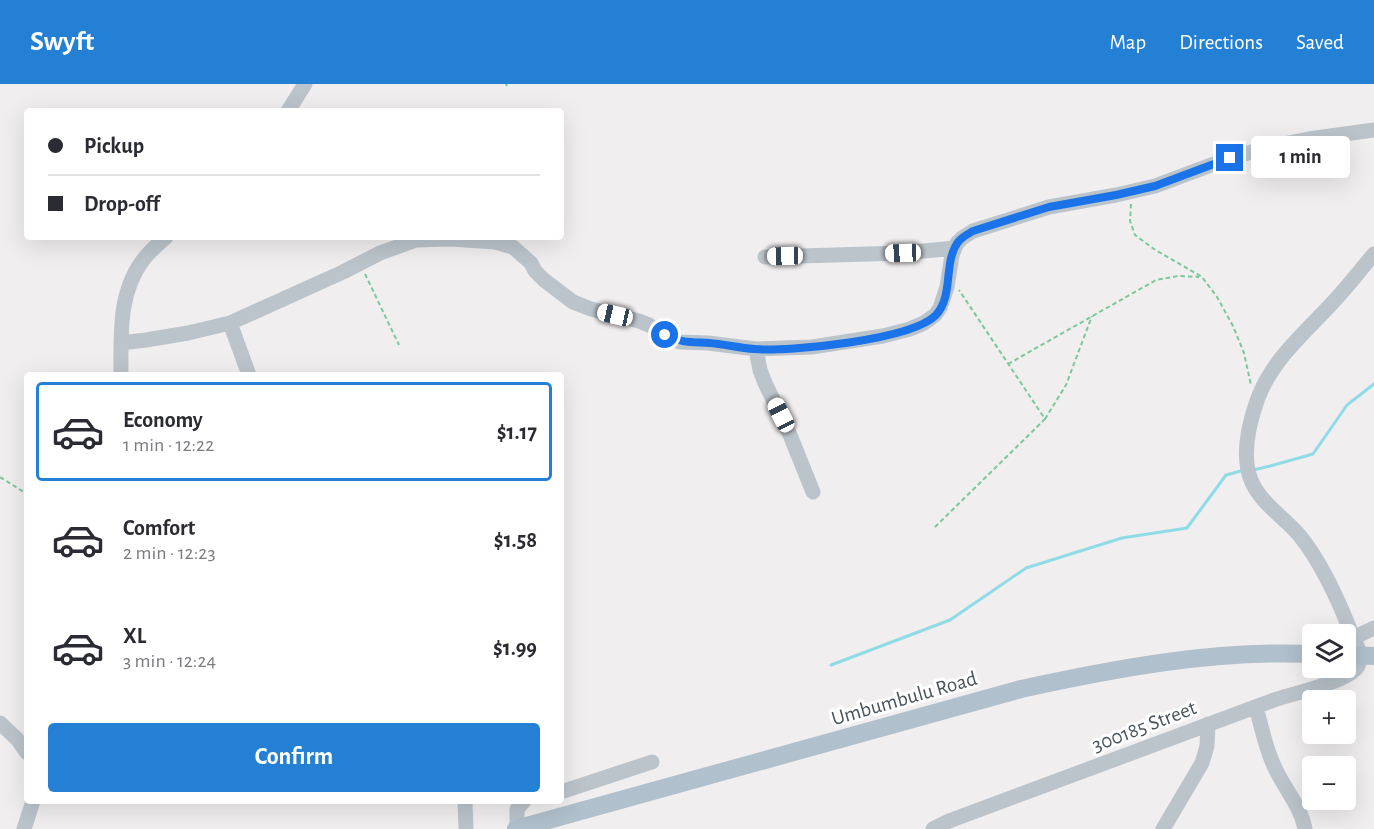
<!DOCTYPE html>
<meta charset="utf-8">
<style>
:root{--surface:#fff;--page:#f2f2f3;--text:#2b2b33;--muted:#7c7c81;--line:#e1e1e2;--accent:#2480d5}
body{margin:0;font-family:"Alegreya Sans",sans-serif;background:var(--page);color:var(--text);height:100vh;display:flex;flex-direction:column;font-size:22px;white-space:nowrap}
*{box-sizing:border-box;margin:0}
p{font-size:20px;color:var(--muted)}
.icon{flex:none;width:33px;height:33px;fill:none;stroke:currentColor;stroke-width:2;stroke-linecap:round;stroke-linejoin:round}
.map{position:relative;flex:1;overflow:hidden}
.details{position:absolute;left:24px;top:288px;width:540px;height:432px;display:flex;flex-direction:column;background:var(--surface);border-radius:6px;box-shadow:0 6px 24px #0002}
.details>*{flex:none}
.guide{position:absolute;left:24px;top:24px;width:540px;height:132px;border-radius:6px;box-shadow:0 6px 24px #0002;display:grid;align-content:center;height:132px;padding:0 24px;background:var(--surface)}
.controls{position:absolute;left:1302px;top:540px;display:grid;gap:12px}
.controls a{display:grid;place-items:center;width:54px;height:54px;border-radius:6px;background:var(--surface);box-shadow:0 6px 24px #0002;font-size:30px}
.end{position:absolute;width:27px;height:27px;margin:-14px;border:8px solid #1a73e8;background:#fff;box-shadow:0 0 0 3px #fff}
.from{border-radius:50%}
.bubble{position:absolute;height:42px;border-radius:6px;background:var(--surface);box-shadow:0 6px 24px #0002;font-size:20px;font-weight:600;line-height:42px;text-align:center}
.car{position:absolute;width:18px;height:36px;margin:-18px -9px;border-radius:8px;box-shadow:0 0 4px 2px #0007;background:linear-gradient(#fff 24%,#345 0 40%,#fff 0 76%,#345 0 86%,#fff 0)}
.guide b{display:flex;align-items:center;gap:21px;height:57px;font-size:22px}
.guide b+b{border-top:2px solid var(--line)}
.guide i{width:15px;height:15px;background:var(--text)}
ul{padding:10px 0 0;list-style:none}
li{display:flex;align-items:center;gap:18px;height:99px;margin:0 12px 9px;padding:0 12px;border:3px solid transparent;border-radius:6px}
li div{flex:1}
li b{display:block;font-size:22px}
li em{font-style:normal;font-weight:600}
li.on{border-color:var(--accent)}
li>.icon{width:54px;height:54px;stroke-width:1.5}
.primary-button{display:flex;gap:12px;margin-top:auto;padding:12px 24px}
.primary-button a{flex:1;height:69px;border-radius:6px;background:var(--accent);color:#fff;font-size:24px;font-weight:600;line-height:69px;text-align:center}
header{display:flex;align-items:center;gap:36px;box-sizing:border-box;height:84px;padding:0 30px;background:var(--accent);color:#fff}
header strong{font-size:28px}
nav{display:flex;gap:33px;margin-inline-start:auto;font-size:21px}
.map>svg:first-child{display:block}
</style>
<header>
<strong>Swyft</strong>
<nav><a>Map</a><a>Directions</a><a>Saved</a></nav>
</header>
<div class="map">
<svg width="1374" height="745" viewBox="0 0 1374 745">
<rect width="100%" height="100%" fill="#f1eeef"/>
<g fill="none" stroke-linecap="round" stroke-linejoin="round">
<!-- stream -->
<path stroke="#8fdbe6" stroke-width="3" d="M 1253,386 L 1270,382 L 1313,370 L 1347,321 L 1374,300
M 831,581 L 950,536 L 1026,484 L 1122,454 L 1187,444 L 1226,391 L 1241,387"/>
<!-- path -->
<path stroke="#7ac89b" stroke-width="2" stroke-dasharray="4.5 3" stroke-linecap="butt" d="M 506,0 L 507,2
M 1131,120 L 1130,137 L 1135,151 L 1154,165 L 1202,193 L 1217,213 L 1233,242 L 1244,269 L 1251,301
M 365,190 L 399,261
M 1008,280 L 1156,196 L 1178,192 L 1199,193
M 1045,335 L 1066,301 L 1092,232
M 0,393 L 27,410
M 935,443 L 1045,335 L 959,206"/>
<!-- minor -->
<path stroke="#bbc4cb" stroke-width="15" d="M 288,27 L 305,0
M 765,173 L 903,169 L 955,164
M 230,239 L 249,291
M 121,259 L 146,256 L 188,249 L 230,239 L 343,188 L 380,169 L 416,156 L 451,155 L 495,158 L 513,163 L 531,179 L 535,187 L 544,196 L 573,218 L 591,225 L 639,237 L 649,241 L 671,255 L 680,258 L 708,259 L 756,265 L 812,263 L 883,252 L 910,245 L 924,239 L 935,231 L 940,224 L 947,203 L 952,171 L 957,159 L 962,154 L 973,147 L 1049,123 L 1116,111 L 1155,102 L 1230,74 L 1273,62 L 1309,55 L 1374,46
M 756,265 L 760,286 L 765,299 L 790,351 L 813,408
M 121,291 C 121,252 118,209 143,176 C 149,168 158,160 166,153
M 1353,554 L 1374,544
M 1256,623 C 1262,645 1267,670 1278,690 C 1288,709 1301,724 1305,745
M 0,639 L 17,655 L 27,669
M 561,708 L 652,678
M 465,717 L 466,745
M 24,745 L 33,717
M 517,745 L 517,725 L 524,717
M 933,745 L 949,737 C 1058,697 1167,656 1277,615 C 1295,609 1348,598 1358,582 C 1359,579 1360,575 1360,573 C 1360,565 1355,558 1352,551 C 1339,517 1323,481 1300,452 C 1285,434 1260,419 1251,396 C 1241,371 1249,339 1258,314 C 1273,274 1307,247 1335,216 C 1349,201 1361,185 1374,170
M 1163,745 L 1202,679 L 1207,662 L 1208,640"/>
<!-- major -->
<path stroke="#b0c0cc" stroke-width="18" d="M 1346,571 L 1374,572
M 516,745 L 1021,605 C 1117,584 1214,566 1312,570"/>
</g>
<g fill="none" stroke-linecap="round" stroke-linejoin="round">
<!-- route -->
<path stroke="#1a73e8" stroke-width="8" d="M 665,251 C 680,259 693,258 709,259 C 724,260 739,264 754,265 C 789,268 912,256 936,231 C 954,211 943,179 958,158 C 962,153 968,150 973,147 L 1049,123 L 1116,111 L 1155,102 L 1230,74"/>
</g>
<g text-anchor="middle" stroke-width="6" stroke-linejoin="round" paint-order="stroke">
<!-- street labels -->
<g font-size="21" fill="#48535b" stroke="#fff">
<text transform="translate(904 614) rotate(-16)" y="7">Umbumbulu Road</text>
<text transform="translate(1144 642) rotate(-21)" y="7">300185 Street</text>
</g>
</g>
</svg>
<div class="controls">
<a><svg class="icon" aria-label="layers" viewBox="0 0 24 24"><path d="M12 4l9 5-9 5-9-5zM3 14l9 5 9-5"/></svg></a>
<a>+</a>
<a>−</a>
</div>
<i class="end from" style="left:665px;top:251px"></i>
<i class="end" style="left:1230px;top:74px"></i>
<div class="bubble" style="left:1251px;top:52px;width:99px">1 min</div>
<i class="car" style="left:903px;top:169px;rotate:268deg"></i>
<i class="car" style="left:785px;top:172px;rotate:269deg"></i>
<i class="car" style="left:615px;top:231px;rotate:283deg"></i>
<i class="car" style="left:781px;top:331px;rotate:333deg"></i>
<div class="guide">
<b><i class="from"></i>Pickup</b>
<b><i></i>Drop-off</b>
</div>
<section class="details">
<ul>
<li class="on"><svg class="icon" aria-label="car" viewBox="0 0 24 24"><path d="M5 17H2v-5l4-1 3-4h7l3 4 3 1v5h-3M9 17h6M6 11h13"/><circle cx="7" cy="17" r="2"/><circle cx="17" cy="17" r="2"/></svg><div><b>Economy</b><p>1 min · 12:22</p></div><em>$1.17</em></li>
<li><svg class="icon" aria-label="car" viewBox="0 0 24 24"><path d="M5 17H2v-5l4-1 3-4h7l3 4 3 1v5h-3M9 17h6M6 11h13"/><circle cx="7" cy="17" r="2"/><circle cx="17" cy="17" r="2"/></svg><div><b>Comfort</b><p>2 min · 12:23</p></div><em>$1.58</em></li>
<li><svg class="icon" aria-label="car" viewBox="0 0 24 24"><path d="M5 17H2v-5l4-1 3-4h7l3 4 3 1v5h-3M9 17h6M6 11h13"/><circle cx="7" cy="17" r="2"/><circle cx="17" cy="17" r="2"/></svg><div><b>XL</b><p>3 min · 12:24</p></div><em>$1.99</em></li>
</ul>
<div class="primary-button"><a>Confirm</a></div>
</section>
</div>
